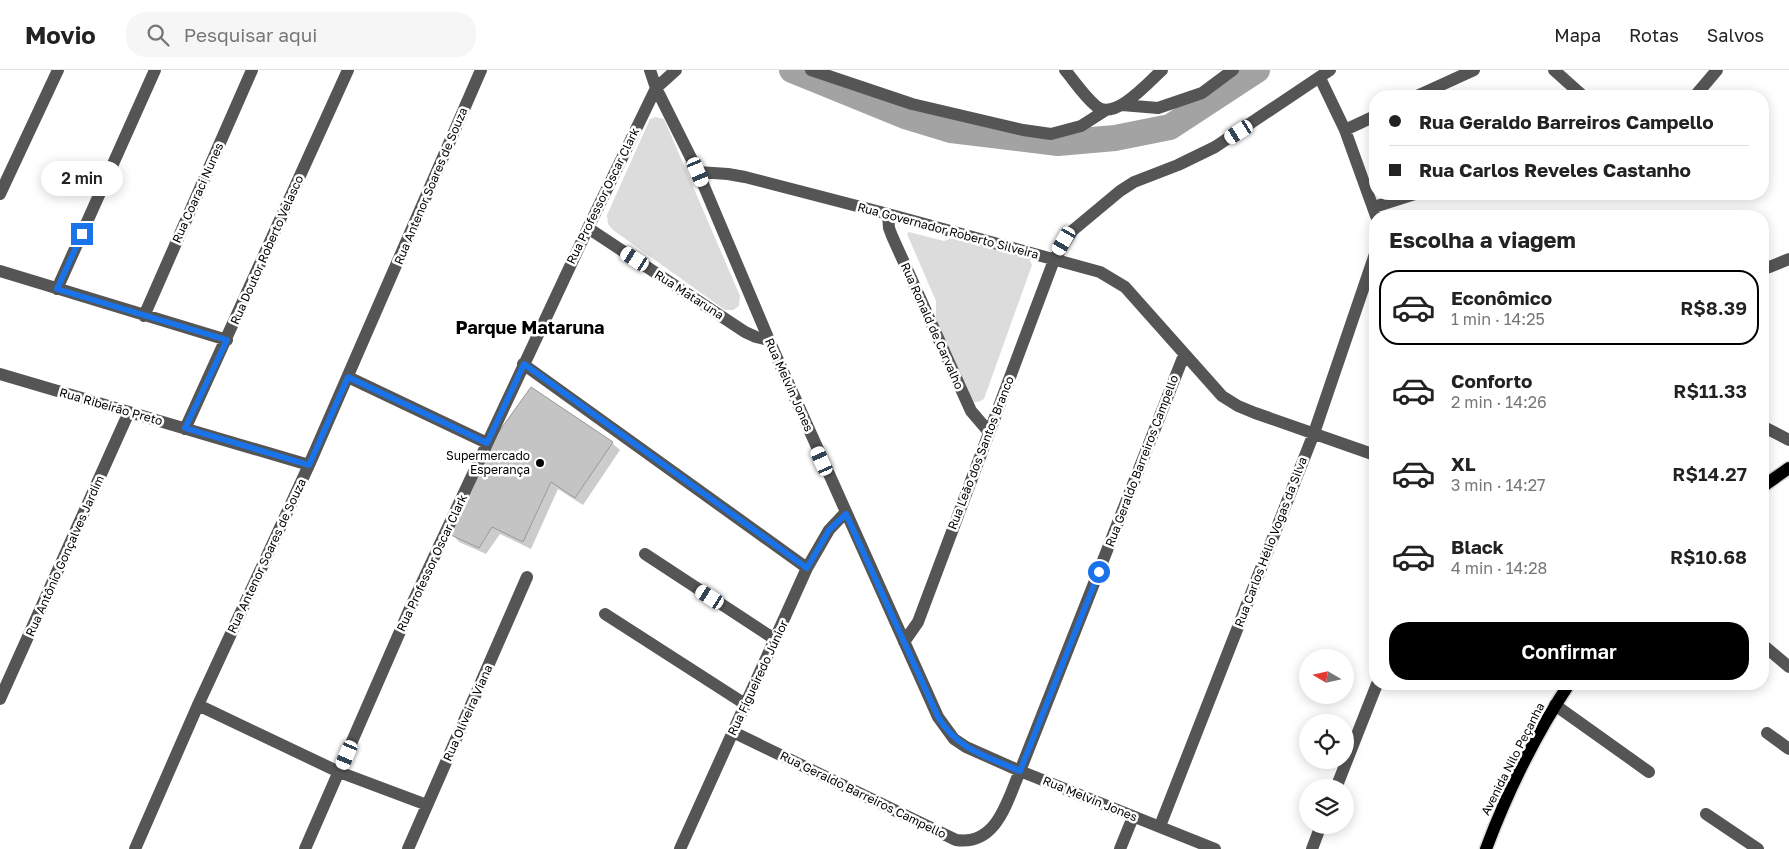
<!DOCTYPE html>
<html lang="pt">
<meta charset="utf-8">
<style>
:root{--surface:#fff;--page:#f6f6f6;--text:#222;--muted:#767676;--line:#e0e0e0;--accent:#000}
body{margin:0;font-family:"Golos Text",sans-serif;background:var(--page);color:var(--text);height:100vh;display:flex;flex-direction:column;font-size:19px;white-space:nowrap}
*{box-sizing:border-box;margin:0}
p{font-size:16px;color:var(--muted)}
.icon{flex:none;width:28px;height:28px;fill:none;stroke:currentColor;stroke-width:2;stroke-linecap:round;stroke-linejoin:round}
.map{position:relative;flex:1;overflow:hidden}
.side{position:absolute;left:1369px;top:140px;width:400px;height:480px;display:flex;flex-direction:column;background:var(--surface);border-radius:20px;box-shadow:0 2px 12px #0003}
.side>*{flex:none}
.banner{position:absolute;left:1369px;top:20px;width:400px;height:110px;border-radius:20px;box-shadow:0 2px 12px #0003;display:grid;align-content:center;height:110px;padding:0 20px;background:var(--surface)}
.needle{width:32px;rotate:279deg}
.tools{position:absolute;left:1299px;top:579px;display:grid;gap:10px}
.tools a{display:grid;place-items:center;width:55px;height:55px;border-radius:50%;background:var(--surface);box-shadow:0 2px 12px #0003;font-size:25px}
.end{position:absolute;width:22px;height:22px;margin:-11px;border:6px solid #1a73e8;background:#fff;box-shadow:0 0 0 2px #fff}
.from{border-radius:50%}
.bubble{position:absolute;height:35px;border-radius:18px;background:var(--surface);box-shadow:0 2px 12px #0003;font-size:16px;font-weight:600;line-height:35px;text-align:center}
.car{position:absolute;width:15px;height:30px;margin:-15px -8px;border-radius:6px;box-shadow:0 0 4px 1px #0007;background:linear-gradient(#fff 24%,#345 0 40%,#fff 0 76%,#345 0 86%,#fff 0)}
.banner b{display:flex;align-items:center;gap:18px;height:48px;font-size:19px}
.banner b+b{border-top:1px solid var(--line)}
.banner i{width:12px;height:12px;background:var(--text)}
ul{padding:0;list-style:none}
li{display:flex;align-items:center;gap:15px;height:75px;margin:0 10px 8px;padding:0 10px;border:2px solid transparent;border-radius:20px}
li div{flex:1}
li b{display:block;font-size:19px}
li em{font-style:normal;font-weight:600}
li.on{border-color:var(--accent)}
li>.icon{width:45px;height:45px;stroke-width:1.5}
h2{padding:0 20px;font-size:22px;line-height:60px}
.primary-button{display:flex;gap:10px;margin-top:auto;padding:10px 20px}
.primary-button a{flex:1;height:58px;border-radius:20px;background:var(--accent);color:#fff;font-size:20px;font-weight:600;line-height:58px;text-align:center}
header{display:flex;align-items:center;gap:30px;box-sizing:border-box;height:70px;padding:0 25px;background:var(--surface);border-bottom:1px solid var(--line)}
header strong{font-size:24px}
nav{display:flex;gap:28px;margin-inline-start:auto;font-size:18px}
.search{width:350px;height:45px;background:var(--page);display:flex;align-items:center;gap:12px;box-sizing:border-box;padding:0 18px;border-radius:20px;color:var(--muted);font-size:19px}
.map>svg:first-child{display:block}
</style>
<header>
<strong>Movio</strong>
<div class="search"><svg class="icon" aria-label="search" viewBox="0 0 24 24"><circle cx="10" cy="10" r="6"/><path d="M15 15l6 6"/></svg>Pesquisar aqui</div>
<nav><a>Mapa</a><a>Rotas</a><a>Salvos</a></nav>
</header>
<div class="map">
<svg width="1789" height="779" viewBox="0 0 1789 779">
<rect width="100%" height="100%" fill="#fff"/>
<!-- green -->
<path fill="#dcdcdc" d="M 655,47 L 664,49 L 740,226 L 739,236 L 733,240 L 725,240 L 613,160 L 608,154 L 607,145 L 650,49 Z
M 909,162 L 944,171 L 955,167 L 1029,188 L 1032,195 L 984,329 C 979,332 976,333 971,331 L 936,252 L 936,231 L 907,164 Z"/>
<!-- shadow -->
<path fill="#0003" d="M 532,319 L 612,373 L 620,380 L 583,435 L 558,419 L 531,479 L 500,464 L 486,484 L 459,472 L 452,464 Z"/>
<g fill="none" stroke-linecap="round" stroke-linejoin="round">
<!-- river -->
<path stroke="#a3a3a3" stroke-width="26" d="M 792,0 L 905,46 L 951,60 L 1058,73 L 1115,68 L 1170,57 L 1257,0"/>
</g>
<!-- building -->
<path fill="#c4c4c4" stroke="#999" d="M 531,317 L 613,372 L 575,428 L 551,412 L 523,472 L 492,457 L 479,478 L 451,465 L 490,374 Z"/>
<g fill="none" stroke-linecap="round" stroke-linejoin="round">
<!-- major casing -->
<g stroke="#dbdbdb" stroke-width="15">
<path id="major" d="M 1762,417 L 1789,398
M 1486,779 C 1507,723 1536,664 1569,614"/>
</g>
<!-- minor -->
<path stroke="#555" stroke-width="12" d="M 650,0 L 656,18 L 698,102 L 769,270 L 938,647 L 954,669 L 966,677 L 1020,701 L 1215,779
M 811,0 L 912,34 L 1023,60 L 1051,64 L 1081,56 L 1106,40
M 1065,0 C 1075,12 1084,26 1096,36 C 1114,52 1149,12 1162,0
M 1554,0 L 1583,26
M 1320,8 L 1345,60 L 1376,146
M 1417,26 L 1474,0
M 1695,26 L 1717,0
M 1122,35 L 1158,38 L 1202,23 L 1233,0
M 1345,60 L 1375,46
M 698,102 L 728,104 L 745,107 L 888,144 L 1100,202 L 1125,217 L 1222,326 L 1238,336 L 1255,343 L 1375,385
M 0,124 L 58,0
M 1374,137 L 1415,124
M 888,144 L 889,158 L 892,166 L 971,341 L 989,362
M 588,158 L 745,262 L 756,267 L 769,270
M 1762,200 L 1789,189
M 0,201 L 227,270
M 57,219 L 155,0
M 144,246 L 252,0
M 523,294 L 807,498
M 0,304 L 309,395
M 348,307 L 487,373
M 1762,356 L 1789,370
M 185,359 L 348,0
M 645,484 L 776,570
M 605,544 L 745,634
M 904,572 L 918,552 L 1054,190 L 1072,161 L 1120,121 L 1134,112 L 1178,95 L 1215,77 L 1330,0
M 1762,574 L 1789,597
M 0,629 L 129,342
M 198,635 L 339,702 L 427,735
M 1555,635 L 1649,702
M 733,662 L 956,770 C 997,776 1007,731 1020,701 L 1184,285
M 1767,663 L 1789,679
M 1336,718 L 1377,614
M 1706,744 L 1758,779
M 1160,756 L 1314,363 L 1375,184
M 135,779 L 198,635 L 309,395 L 481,0
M 305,779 L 412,534 L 588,158 L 656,18 L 676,0
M 408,779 L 527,507
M 680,779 L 807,498 L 829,460 L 845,443
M 1120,779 L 1133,747
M 1312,779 L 1321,755"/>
<!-- major -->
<use href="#major" stroke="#000" stroke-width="12"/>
</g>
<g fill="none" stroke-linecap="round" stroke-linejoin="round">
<!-- route -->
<path stroke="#1a73e8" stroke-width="6" d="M 82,164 L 57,219 L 227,270 L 185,358 L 309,395 L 348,307 L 487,373 L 524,294 L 807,498 L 829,460 L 846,444 L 938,647 C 958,680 986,686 1020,701 L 1099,502"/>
</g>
<!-- markers -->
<circle fill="#000" stroke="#fff" stroke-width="2" cx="540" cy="393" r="5"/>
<g text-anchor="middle" stroke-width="5" stroke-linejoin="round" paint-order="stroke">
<!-- street labels -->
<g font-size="12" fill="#000" stroke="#fff">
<text transform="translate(431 116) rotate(-67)" y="4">Rua Antenor Soares de Souza</text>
<text transform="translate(198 123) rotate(-66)" y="4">Rua Coaraci Nunes</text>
<text transform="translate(603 126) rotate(-64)" y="4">Rua Professor Oscar Clark</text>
<text transform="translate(948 161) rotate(15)" y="4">Rua Governador Roberto Silveira</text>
<text transform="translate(267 180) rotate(-66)" y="4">Rua Doutor Roberto Velasco</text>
<text transform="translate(689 225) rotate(33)" y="4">Rua Mataruna</text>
<text transform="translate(932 256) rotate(66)" y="4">Rua Ronald de Carvalho</text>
<text transform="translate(789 315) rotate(66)" y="4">Rua Melvin Jones</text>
<text transform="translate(111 337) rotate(16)" y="4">Rua Ribeirão Preto</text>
<text transform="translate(981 383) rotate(-69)" y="4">Rua Leão dos Santos Branco</text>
<text transform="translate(1142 391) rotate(-69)" y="4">Rua Geraldo Barreiros Campello</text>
<text transform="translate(1271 472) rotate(-69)" y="4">Rua Carlos Hélio Vogas da Silva</text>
<text transform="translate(65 486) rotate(-66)" y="4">Rua Antônio Gonçalves Jardim</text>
<text transform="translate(267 486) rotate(-65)" y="4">Rua Antenor Soares de Souza</text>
<text transform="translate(432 493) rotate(-65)" y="4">Rua Professor Oscar Clark</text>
<text transform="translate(758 608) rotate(-65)" y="4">Rua Figueiredo Júnior</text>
<text transform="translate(468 643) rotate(-66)" y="4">Rua Oliveira Viana</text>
<text transform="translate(1513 689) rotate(-63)" y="4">Avenida Nilo Peçanha</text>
<text transform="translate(863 725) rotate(26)" y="4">Rua Geraldo Barreiros Campello</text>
<text transform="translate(1090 729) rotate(22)" y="4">Rua Melvin Jones</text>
</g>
<!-- poi labels -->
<g font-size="12" fill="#000" stroke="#fff" text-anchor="end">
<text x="530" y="390">Supermercado<tspan x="530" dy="14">Esperança</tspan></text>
</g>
<!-- district labels -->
<g font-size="18" font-weight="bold" fill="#000" stroke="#fff">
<text x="530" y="264">Parque Mataruna</text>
</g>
</g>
</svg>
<div class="tools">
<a><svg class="needle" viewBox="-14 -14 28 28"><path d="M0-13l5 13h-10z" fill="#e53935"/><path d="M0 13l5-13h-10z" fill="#767676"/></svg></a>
<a><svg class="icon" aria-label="locate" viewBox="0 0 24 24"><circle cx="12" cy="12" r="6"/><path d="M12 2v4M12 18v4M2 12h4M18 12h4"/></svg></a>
<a><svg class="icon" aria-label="layers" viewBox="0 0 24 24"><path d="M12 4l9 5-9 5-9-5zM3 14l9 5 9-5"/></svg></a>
</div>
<i class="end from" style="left:1099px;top:502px"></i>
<i class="end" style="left:82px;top:164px"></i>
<div class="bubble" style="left:41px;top:91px;width:82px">2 min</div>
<i class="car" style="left:1239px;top:62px;rotate:237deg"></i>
<i class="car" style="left:698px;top:102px;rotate:157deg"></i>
<i class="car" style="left:1064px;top:171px;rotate:210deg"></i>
<i class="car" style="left:635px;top:189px;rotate:303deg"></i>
<i class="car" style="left:822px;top:391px;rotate:336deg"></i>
<i class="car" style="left:710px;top:527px;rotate:303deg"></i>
<i class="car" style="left:347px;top:685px;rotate:203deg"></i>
<div class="banner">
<b><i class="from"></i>Rua Geraldo Barreiros Campello</b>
<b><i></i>Rua Carlos Reveles Castanho</b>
</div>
<section class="side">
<h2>Escolha a viagem</h2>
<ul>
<li class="on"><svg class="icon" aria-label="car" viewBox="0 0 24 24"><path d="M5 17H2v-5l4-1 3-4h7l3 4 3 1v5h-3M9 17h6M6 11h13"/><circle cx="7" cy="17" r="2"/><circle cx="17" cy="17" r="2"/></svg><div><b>Econômico</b><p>1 min · 14:25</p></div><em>R$8.39</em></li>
<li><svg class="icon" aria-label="car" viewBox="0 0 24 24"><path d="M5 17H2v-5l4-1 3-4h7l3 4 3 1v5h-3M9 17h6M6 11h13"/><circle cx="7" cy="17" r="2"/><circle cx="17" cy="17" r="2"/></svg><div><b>Conforto</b><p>2 min · 14:26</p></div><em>R$11.33</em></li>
<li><svg class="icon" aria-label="car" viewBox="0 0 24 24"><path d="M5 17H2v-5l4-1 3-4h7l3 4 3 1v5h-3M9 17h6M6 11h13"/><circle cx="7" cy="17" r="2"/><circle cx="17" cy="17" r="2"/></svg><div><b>XL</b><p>3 min · 14:27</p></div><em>R$14.27</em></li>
<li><svg class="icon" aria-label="car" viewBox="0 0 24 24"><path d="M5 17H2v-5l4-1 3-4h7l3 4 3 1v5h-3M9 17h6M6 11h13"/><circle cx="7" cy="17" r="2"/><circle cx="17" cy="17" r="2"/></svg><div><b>Black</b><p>4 min · 14:28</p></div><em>R$10.68</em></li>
</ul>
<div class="primary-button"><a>Confirmar</a></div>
</section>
</div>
